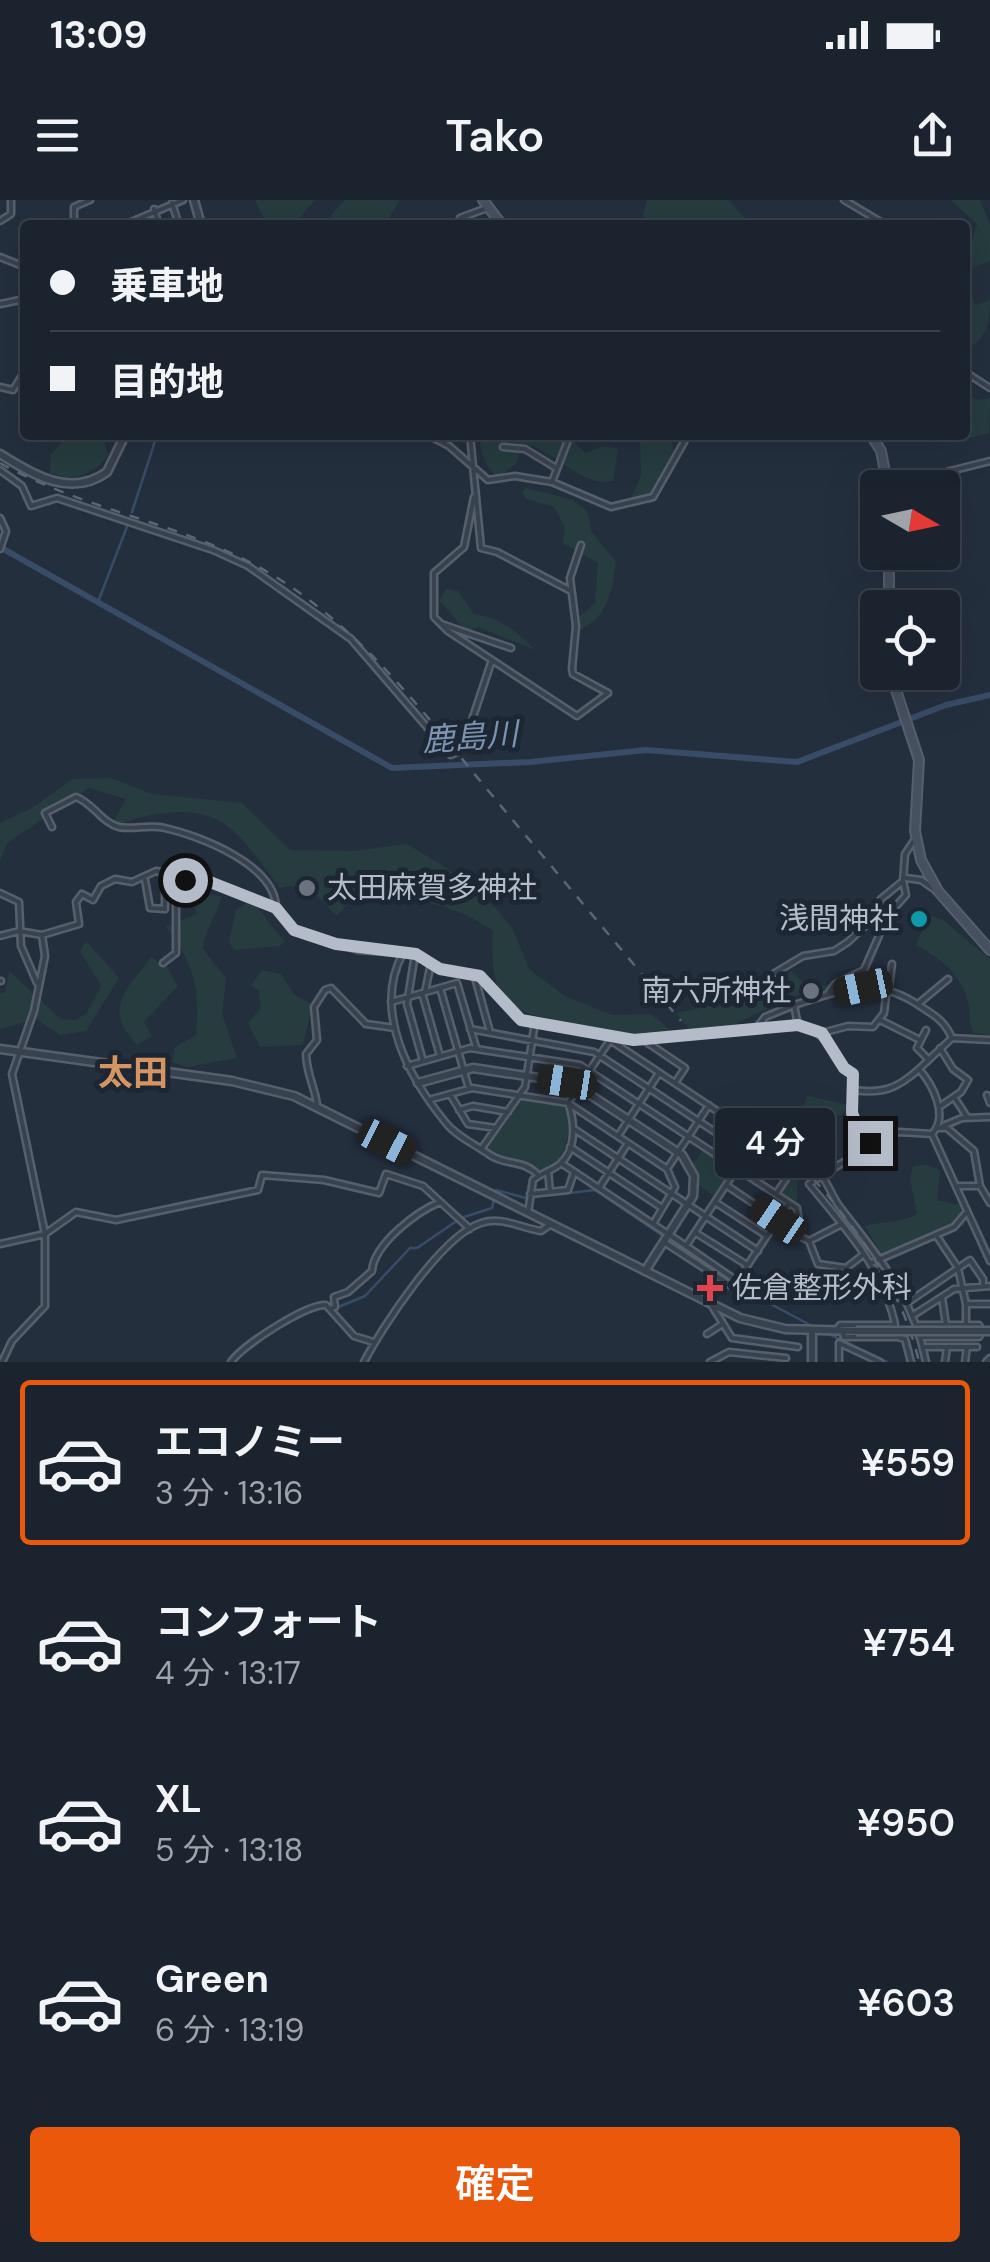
<!DOCTYPE html>
<html lang="ja">
<meta charset="utf-8">
<style>
:root{--surface:#1b232e;--page:#282f3a;--text:#f1f3f6;--muted:#a0a4aa;--line:#39404a;--accent:#ea580c}
body{margin:0;font-family:"DM Sans","Noto Sans JP",sans-serif;background:var(--page);color:var(--text);height:100vh;display:flex;flex-direction:column;font-size:38px;white-space:nowrap}
*{box-sizing:border-box;margin:0}
p{font-size:32px;color:var(--muted)}
.icon{flex:none;width:55px;height:55px;fill:none;stroke:currentColor;stroke-width:2;stroke-linecap:round;stroke-linejoin:round}
.map{position:relative;height:1162px;overflow:hidden}
.details{display:flex;flex-direction:column;background:var(--surface);flex:1}
.details>*{flex:none}
.top-card{position:absolute;left:20px;top:20px;width:950px;height:220px;border-radius:10px;box-shadow:0 10px 40px #0002,0 0 0 2px var(--line);display:grid;align-content:center;height:220px;padding:0 30px;background:var(--surface)}
.needle{width:65px;rotate:99deg}
.controls{position:absolute;left:860px;top:270px;display:grid;gap:20px}
.controls a{display:grid;place-items:center;width:100px;height:100px;border-radius:10px;background:var(--surface);box-shadow:0 10px 40px #0002,0 0 0 2px var(--line);font-size:50px}
.end{position:absolute;width:45px;height:45px;margin:-22px;border:12px solid #b4bcc9;background:#111;box-shadow:0 0 0 5px #111}
.from{border-radius:50%}
.bubble{position:absolute;height:70px;border-radius:10px;background:var(--surface);box-shadow:0 10px 40px #0002,0 0 0 2px var(--line);font-size:32px;font-weight:600;line-height:70px;text-align:center}
.car{position:absolute;width:30px;height:60px;margin:-30px -15px;border-radius:12px;box-shadow:0 0 8px 2px #0007;background:linear-gradient(#222 24%,#8ab4d8 0 40%,#222 0 76%,#8ab4d8 0 86%,#222 0)}
.top-card b{display:flex;align-items:center;gap:35px;height:95px;font-size:38px}
.top-card b+b{border-top:2px solid var(--line)}
.top-card i{width:25px;height:25px;background:var(--text)}
ul{padding:18px 0 0;list-style:none}
li{display:flex;align-items:center;gap:30px;height:165px;margin:0 20px 15px;padding:0 10px;border:5px solid transparent;border-radius:10px}
li div{flex:1}
li b{display:block;font-size:38px}
li em{font-style:normal;font-weight:600}
li.active{border-color:var(--accent)}
li>.icon{width:90px;height:90px;stroke-width:1.5}
.action{display:flex;gap:20px;margin-top:auto;padding:20px 30px}
.action a{flex:1;height:115px;border-radius:10px;background:var(--accent);color:#fff;font-size:40px;font-weight:600;line-height:115px;text-align:center}
.status{display:flex;justify-content:space-between;align-items:center;height:70px;padding:0 50px;background:var(--surface);direction:ltr}
.status svg{height:28px;fill:currentColor}
header{display:flex;justify-content:space-between;align-items:center;height:130px;padding:0 30px;background:var(--surface);font-size:45px;font-weight:600}
.map>svg:first-child{display:block}
</style>
<div class="status"><b>13:09</b><svg viewBox="0 0 49 12"><path d="M0 12V9h3v3zM5 12V6h3v6zM10 12V3h3v9zM15 12V0h3v12zM26 1h20v11H26zM47 4h2v5h-2z"/></svg></div>
<header><svg class="icon" aria-label="menu" viewBox="0 0 24 24"><path d="M4 6h16M4 12h16M4 18h16"/></svg>Tako<svg class="icon" aria-label="share" viewBox="0 0 24 24"><path d="M12 15V3M7 8l5-5 5 5M5 13v7h14v-7"/></svg></header>
<div class="map">
<svg width="990" height="1162" viewBox="0 0 990 1162">
<rect width="100%" height="100%" fill="#242f3e"/>
<!-- green -->
<path fill="#263c3f" d="M 255,0 L 315,0 L 294,25 L 266,22 Z
M 345,0 L 400,0 L 385,25 L 331,25 L 332,14 Z
M 647,0 L 728,0 L 752,25 L 647,25 L 643,14 Z
M 951,0 L 980,0 L 990,25 L 990,61 L 973,68 L 967,86 L 976,105 L 990,100 C 990,123 987,137 967,150 L 965,47 L 971,45 L 977,24 Z
M 965,192 L 977,200 L 990,198 L 989,233 L 957,241 L 923,242 L 920,235 L 965,235 Z
M 73,235 L 103,235 L 108,256 C 90,276 76,282 50,273 L 51,254 L 62,242 L 72,241 Z
M 480,235 L 568,235 L 585,253 L 603,246 L 618,249 L 613,281 C 582,289 554,248 523,244 L 516,263 L 499,278 C 485,268 479,252 480,235 Z
M 640,235 L 669,235 L 674,250 L 654,295 L 629,303 L 641,275 Z
M 526,288 L 573,300 L 588,312 L 591,331 L 616,362 C 611,394 609,416 578,431 L 569,426 L 595,403 L 598,363 L 563,343 L 565,328 L 554,307 L 526,299 L 522,293 Z
M 446,389 L 458,391 L 474,414 C 500,418 518,431 535,450 L 478,427 L 467,432 L 439,400 Z
M 111,578 L 152,594 L 242,603 L 290,650 L 352,651 L 407,644 L 445,667 L 497,709 L 512,728 L 530,770 L 565,796 L 612,815 L 651,814 L 677,836 C 643,839 618,833 585,826 C 515,813 488,813 493,731 C 453,702 402,694 353,698 L 337,716 L 305,684 L 280,688 C 236,630 222,599 142,617 C 130,620 126,624 113,622 L 126,599 L 89,588 L 7,643 L 0,661 L 0,623 L 32,608 L 73,579 Z
M 190,694 L 222,696 C 217,716 205,728 203,749 L 226,778 L 222,814 L 237,858 L 187,867 L 172,862 L 174,848 L 196,835 C 200,789 195,766 166,727 L 197,714 Z
M 249,701 C 265,711 270,727 285,741 L 280,746 L 234,750 L 229,742 L 236,710 Z
M 929,715 L 943,720 L 990,759 L 990,835 L 973,833 C 968,822 971,813 968,802 C 961,773 940,758 916,745 Z
M 86,741 L 119,778 L 86,831 L 60,835 L 36,819 L 0,829 L 0,793 L 5,792 L 9,771 L 61,819 L 75,820 L 86,814 L 101,786 L 80,751 Z
M 151,757 L 167,767 L 178,786 L 144,822 L 152,836 L 137,845 C 102,808 126,791 151,757 Z
M 262,770 L 281,774 L 294,794 L 312,805 L 303,845 L 260,847 L 248,823 L 261,808 L 259,791 L 251,785 Z
M 792,771 L 808,788 L 840,782 L 860,772 L 864,784 L 794,796 L 716,833 L 693,834 L 676,813 L 773,793 L 778,779 Z
M 807,896 L 848,905 L 842,915 C 824,918 818,910 809,929 L 813,943 L 808,945 L 766,917 L 777,913 L 801,915 Z
M 522,897 L 564,903 L 572,922 L 561,960 L 540,972 C 522,962 501,961 484,948 Z
M 748,922 L 761,929 L 797,972 L 797,1007 L 777,993 L 790,972 L 737,933 Z
M 704,948 L 734,968 L 716,998 L 698,984 L 693,964 Z
M 928,965 L 940,970 L 937,1000 L 963,1006 L 966,1024 L 943,1036 L 928,1035 L 883,1057 L 865,1026 C 882,1021 902,1023 917,1014 L 910,979 L 913,966 Z"/>
<g fill="none" stroke-linecap="round" stroke-linejoin="round">
<!-- stream -->
<path stroke="#394c67" stroke-width="2.5" d="M 132,312 L 157,235
M 98,402 L 128,324
M 669,1041 L 737,1086 L 812,1126
M 336,1108 L 365,1096 L 410,1048 L 417,1048 L 461,1018 L 492,1008 L 496,990 L 526,998 L 595,990 L 663,1036
M 829,1134 L 887,1162"/>
<!-- river -->
<path stroke="#394c67" stroke-width="6" d="M 0,347 L 392,568 L 530,562 L 646,550 L 797,562 L 946,505 L 990,495"/>
<!-- minor casing -->
<g stroke="#565f6c" stroke-width="9">
<path id="minor" d="M 844,0 L 886,25
M 172,3 L 179,25
M 154,9 L 159,25
M 0,21 L 11,14 L 11,0
M 74,25 L 74,7 L 90,0
M 124,25 L 183,0
M 459,25 L 460,18 L 487,8
M 0,57 L 25,67
M 0,104 L 25,99
M 965,172 L 990,188
M 0,187 L 13,190 L 25,171
M 55,235 L 60,235
M 428,235 L 449,246 L 488,280 L 515,276 L 552,282 L 611,307 L 653,297 L 688,235
M 470,235 L 481,348 L 497,352 L 571,391
M 503,247 L 525,249 L 556,268
M 0,270 L 22,286 L 31,306 L 57,298 L 213,350 L 248,366 L 351,439 L 451,555 L 462,550 L 492,460
M 552,282 L 570,235
M 910,288 L 930,276 L 990,261
M 474,297 L 464,347 L 434,373 L 434,417 L 448,431 L 577,516 L 608,493 L 573,474 L 572,469 L 576,426 L 570,378 L 581,345
M 0,318 L 6,331 L 0,349
M 441,424 L 511,448
M 52,627 L 45,613 L 76,597 C 93,603 102,623 119,627 C 133,630 149,624 165,628 C 200,636 276,665 276,708
M 906,678 L 921,680 L 934,689
M 145,680 L 150,708 L 165,709 L 165,674
M 0,693 L 19,702 L 21,746 L 37,783
M 0,736 L 19,731 L 42,735
M 403,753 C 372,811 409,878 446,923 C 456,936 476,945 490,955 C 506,966 523,959 538,975
M 415,754 L 407,804 L 423,861
M 163,763 L 176,753 L 176,697 L 184,690 L 185,681
M 474,774 L 490,832
M 853,776 L 852,784 L 862,786
M 768,777 L 803,756 L 834,751 L 848,742 L 865,726 L 881,699 L 903,681 L 905,654 L 915,639
M 0,781 L 1,781
M 440,788 L 469,889
M 889,788 L 892,764
M 425,792 L 431,763
M 422,793 L 440,856
M 827,795 L 835,784 L 864,770 L 888,715 L 906,695 L 903,681
M 391,802 L 457,783 L 476,847
M 918,804 L 948,779
M 880,820 L 920,840
M 798,825 L 794,805 C 842,790 876,775 920,806 C 935,816 944,820 952,838
M 470,829 L 594,852 L 786,979 L 776,994
M 755,830 L 765,817 L 792,806
M 926,830 L 917,848 L 928,859
M 822,833 L 848,826 L 873,827 L 884,813 L 887,788
M 642,839 L 685,868 L 675,883
M 407,866 L 470,848 L 580,865 L 797,1008 L 801,1037 L 809,1041
M 919,869 L 952,838 L 990,840
M 854,890 C 882,894 897,889 919,869 C 933,885 949,916 932,934
M 450,894 L 468,924 L 496,928 L 525,887 L 535,822
M 987,895 L 990,903
M 954,897 L 967,917
M 432,899 L 472,888 L 568,903 C 575,922 577,949 560,964 C 552,971 541,973 533,980 L 528,1013
M 709,905 L 667,969 L 568,903 L 610,840 L 726,917 L 716,932
M 317,906 C 316,889 307,877 306,854 L 317,840 L 314,807 L 325,790 L 331,788 L 366,824 L 395,828
M 939,907 L 961,892 L 968,880 L 953,869 L 940,848
M 459,910 L 473,906 L 508,912
M 943,926 L 962,918 L 990,917
M 938,928 L 947,928 L 974,951 L 980,986 L 990,1003
M 574,929 L 758,1051
M 932,934 L 990,1061
M 618,936 L 659,873
M 864,943 L 899,932 L 932,934
M 570,947 L 662,1008
M 482,948 L 496,928
M 561,963 L 653,1024 L 675,987 L 667,969
M 548,971 L 550,991
M 820,974 C 829,984 832,997 840,1007 C 879,1058 914,1097 926,1162
M 726,985 L 778,1020
M 957,986 L 980,986
M 599,988 L 628,943
M 530,994 L 568,990 L 574,972
M 715,1002 L 767,1036
M 653,1024 L 686,1046
M 842,1024 L 809,1041 L 818,1064 L 846,1068 L 864,1054
M 696,1033 L 747,1065
M 936,1035 L 958,1068 L 966,1104
M 664,1042 L 733,1087 L 789,1003
M 0,1044 L 45,1034 L 76,1012 L 116,1020 L 258,990 L 262,975 L 324,980 L 379,993 L 386,974 L 423,986 L 470,1029
M 871,1063 L 954,1027 L 965,1014
M 737,1081 L 686,1046 L 747,953
M 942,1097 L 946,1125
M 907,1103 L 970,1060 L 983,1079 L 983,1086
M 712,1106 L 732,1138 L 798,1147
M 330,1109 L 335,1107 L 334,1097 L 348,1092 L 372,1071 C 374,1044 416,1012 440,1002
M 912,1116 L 954,1089 L 990,1086
M 919,1125 L 979,1125 L 982,1131 L 979,1137 L 923,1137
M 966,1125 L 966,1104 L 990,1104
M 836,1131 L 840,1125 L 893,1125
M 842,1131 L 844,1137 L 897,1137
M 707,1134 L 721,1125
M 923,1147 L 977,1147
M 2,1162 L 12,1141 L 45,1106 L 45,1034 L 12,874 L 34,811 L 45,756 L 42,735 L 79,724 L 76,702 L 82,694 L 93,700 L 101,686 L 115,679 L 132,682 L 156,671 L 210,682 L 276,708 L 294,730 L 322,740 L 358,750 L 415,754 L 439,769 L 480,777 L 517,818 L 628,839 L 798,825 C 835,834 827,858 853,874 L 852,913 L 861,951 L 809,984 C 847,1030 890,1076 897,1137 L 905,1139 L 911,1162
M 231,1162 C 243,1145 306,1104 326,1105 L 354,1136 L 373,1142
M 364,1162 C 382,1127 442,1035 481,1023 C 502,1016 521,1028 541,1031 L 551,1024
M 710,1162 L 729,1152 L 786,1158
M 839,1162 L 839,1143 L 880,1162
M 945,1162 L 947,1147
M 965,1162 L 967,1147
M 986,1162 L 990,1158"/>
</g>
<!-- tertiary casing -->
<g stroke="#565f6c" stroke-width="11">
<path id="tertiary" d="M 194,0 L 201,25
M 0,254 C 33,275 71,298 107,272 L 125,235
M 0,849 L 232,881 L 294,896 L 740,1118 L 785,1129 L 856,1131
M 418,883 L 473,868 L 572,883 L 682,955 L 694,976 L 693,996 L 645,1071
M 812,1162 L 812,1132"/>
</g>
<!-- secondary casing -->
<g stroke="#565f6c" stroke-width="12">
<path id="secondary" d="M 483,0 L 502,25
M 871,235 L 881,251 L 888,288
M 889,352 L 889,408
M 890,472 L 919,560 L 915,631 L 921,660 L 938,691 L 990,750"/>
</g>
<!-- minor -->
<use href="#minor" stroke="#38414e" stroke-width="4"/>
<!-- tertiary -->
<use href="#tertiary" stroke="#38414e" stroke-width="6"/>
<!-- secondary -->
<use href="#secondary" stroke="#465061" stroke-width="8"/>
<!-- rail -->
<path stroke="#5a6575" stroke-width="2.5" stroke-dasharray="10 10" stroke-linecap="butt" d="M 0,263 C 89,313 193,324 279,379 C 364,433 423,512 486,588 C 551,666 616,743 681,821
M 762,918 C 824,993 897,1064 919,1162"/>
<!-- tertiary-bridge casing -->
<g stroke="#565f6c" stroke-width="11" stroke-linecap="butt">
<path id="tertiary-bridge" d="M 856,1131 L 990,1131"/>
</g>
<!-- tertiary-bridge -->
<use href="#tertiary-bridge" stroke="#38414e" stroke-width="6"/>
</g>
<g fill="none" stroke-linecap="round" stroke-linejoin="round">
<!-- route -->
<path stroke="#b4bcc9" stroke-width="12" d="M 185,680 L 210,682 L 276,708 L 294,730 L 336,744 L 416,754 L 440,769 L 480,776 L 521,820 L 634,840 L 798,825 L 822,833 L 844,868 L 853,874 L 852,913 L 863,942 L 870,943"/>
</g>
<!-- markers -->
<g fill="#6b7280" stroke="#1d2633" stroke-width="4">
<circle cx="307" cy="688" r="10"/>
<circle cx="811" cy="791" r="10"/>
</g>
<circle fill="#0f9aa8" stroke="#1d2633" stroke-width="4" cx="919" cy="719" r="10"/>
<path fill="#e0444e" stroke="#1d2633" stroke-width="4" d="M705 1073h10v10h10v10h-10v10h-10v-10h-10v-10h10z"/>
<g text-anchor="middle" stroke-width="10" stroke-linejoin="round" paint-order="stroke">
<!-- poi labels -->
<g font-size="30" fill="#b4bcc9" stroke="#1d2633" text-anchor="start">
<text x="327" y="698">太田麻賀多神社</text>
<text x="899" y="729" text-anchor="end">浅間神社</text>
<text x="791" y="801" text-anchor="end">南六所神社</text>
<text x="732" y="1098">佐倉整形外科</text>
</g>
<!-- water labels -->
<g font-size="32" font-style="italic" fill="#7c92b1" stroke="#1d2633">
<text transform="translate(470 537) rotate(-4)" y="11">鹿島川</text>
</g>
<!-- quarter labels -->
<g font-size="35" font-weight="bold" fill="#d59563" stroke="#1d2633">
<text x="133" y="885">太田</text>
</g>
</g>
</svg>
<div class="controls">
<a><svg class="needle" viewBox="-14 -14 28 28"><path d="M0-13l5 13h-10z" fill="#e53935"/><path d="M0 13l5-13h-10z" fill="#a0a4aa"/></svg></a>
<a><svg class="icon" aria-label="locate" viewBox="0 0 24 24"><circle cx="12" cy="12" r="6"/><path d="M12 2v4M12 18v4M2 12h4M18 12h4"/></svg></a>
</div>
<i class="end from" style="left:185px;top:680px"></i>
<i class="end" style="left:870px;top:943px"></i>
<div class="bubble" style="left:715px;top:908px;width:120px">4 分</div>
<i class="car" style="left:863px;top:787px;rotate:258deg"></i>
<i class="car" style="left:567px;top:882px;rotate:279deg"></i>
<i class="car" style="left:387px;top:942px;rotate:117deg"></i>
<i class="car" style="left:778px;top:1020px;rotate:304deg"></i>
<div class="top-card">
<b><i class="from"></i>乗車地</b>
<b><i></i>目的地</b>
</div>
</div>
<section class="details">
<ul>
<li class="active"><svg class="icon" aria-label="car" viewBox="0 0 24 24"><path d="M5 17H2v-5l4-1 3-4h7l3 4 3 1v5h-3M9 17h6M6 11h13"/><circle cx="7" cy="17" r="2"/><circle cx="17" cy="17" r="2"/></svg><div><b>エコノミー</b><p>3 分 · 13:16</p></div><em>¥559</em></li>
<li><svg class="icon" aria-label="car" viewBox="0 0 24 24"><path d="M5 17H2v-5l4-1 3-4h7l3 4 3 1v5h-3M9 17h6M6 11h13"/><circle cx="7" cy="17" r="2"/><circle cx="17" cy="17" r="2"/></svg><div><b>コンフォート</b><p>4 分 · 13:17</p></div><em>¥754</em></li>
<li><svg class="icon" aria-label="car" viewBox="0 0 24 24"><path d="M5 17H2v-5l4-1 3-4h7l3 4 3 1v5h-3M9 17h6M6 11h13"/><circle cx="7" cy="17" r="2"/><circle cx="17" cy="17" r="2"/></svg><div><b>XL</b><p>5 分 · 13:18</p></div><em>¥950</em></li>
<li><svg class="icon" aria-label="car" viewBox="0 0 24 24"><path d="M5 17H2v-5l4-1 3-4h7l3 4 3 1v5h-3M9 17h6M6 11h13"/><circle cx="7" cy="17" r="2"/><circle cx="17" cy="17" r="2"/></svg><div><b>Green</b><p>6 分 · 13:19</p></div><em>¥603</em></li>
</ul>
<div class="action"><a>確定</a></div>
</section>
